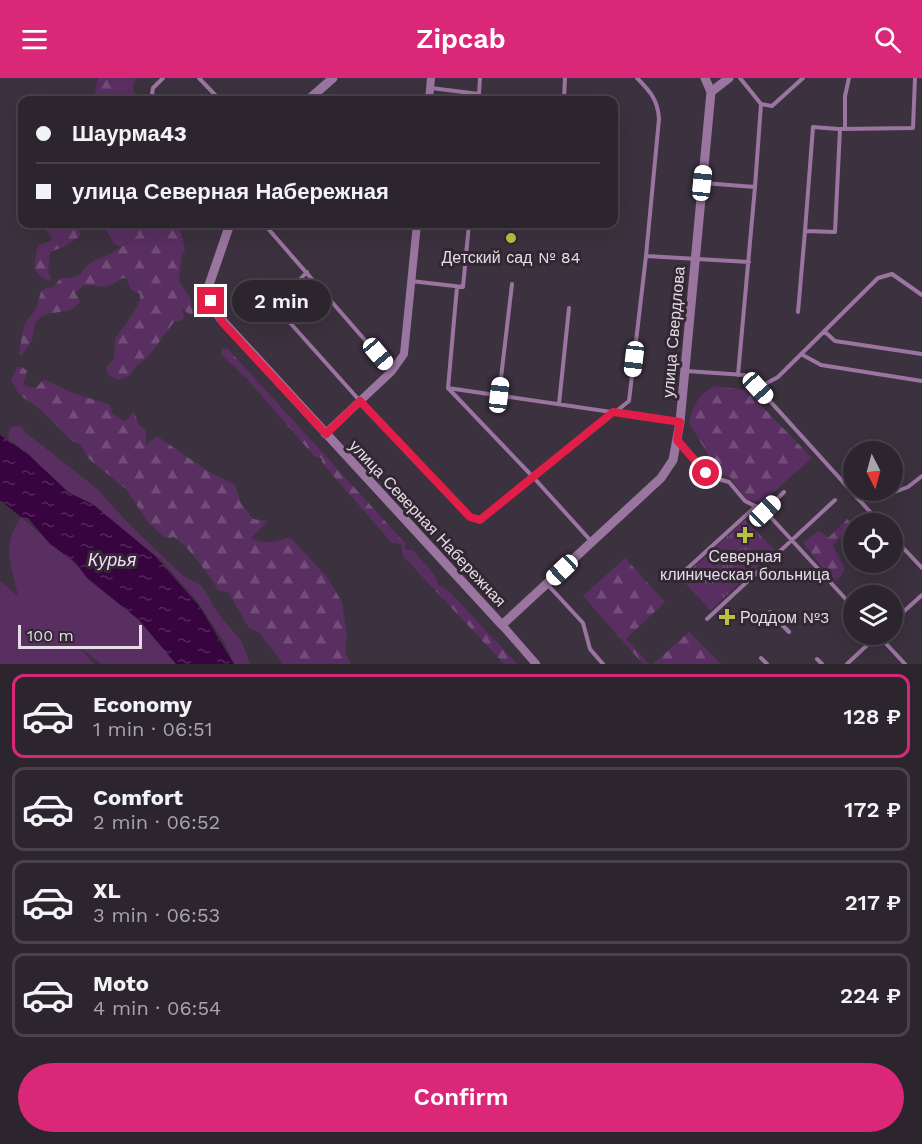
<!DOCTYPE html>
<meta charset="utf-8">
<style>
:root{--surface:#2d252e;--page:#39313a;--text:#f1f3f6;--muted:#a7a5aa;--line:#48424a;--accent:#db2777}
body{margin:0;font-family:"Work Sans",sans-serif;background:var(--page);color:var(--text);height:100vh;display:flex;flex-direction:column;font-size:22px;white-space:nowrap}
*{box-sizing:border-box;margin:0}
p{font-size:20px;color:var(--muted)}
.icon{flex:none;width:33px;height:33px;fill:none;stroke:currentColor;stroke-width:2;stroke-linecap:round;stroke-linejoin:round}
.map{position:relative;height:586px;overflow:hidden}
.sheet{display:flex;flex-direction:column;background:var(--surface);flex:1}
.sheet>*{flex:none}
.hud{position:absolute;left:18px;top:18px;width:600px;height:132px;border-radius:12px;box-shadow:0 6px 24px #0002,0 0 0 2px var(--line);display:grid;align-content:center;height:132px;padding:0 18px;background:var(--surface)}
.needle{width:39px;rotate:174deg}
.controls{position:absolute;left:843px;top:363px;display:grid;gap:12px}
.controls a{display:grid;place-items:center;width:60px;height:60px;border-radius:50%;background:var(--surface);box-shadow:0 6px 24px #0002,0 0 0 2px var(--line);font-size:30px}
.scale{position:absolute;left:18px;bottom:15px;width:124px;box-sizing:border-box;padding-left:6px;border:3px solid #e4dde5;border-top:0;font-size:16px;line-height:21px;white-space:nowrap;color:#e4dde5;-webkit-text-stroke:4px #322733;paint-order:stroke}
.end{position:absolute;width:27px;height:27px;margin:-14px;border:8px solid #e11d48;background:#fff;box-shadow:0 0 0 3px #fff}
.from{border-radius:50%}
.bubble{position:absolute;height:42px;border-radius:21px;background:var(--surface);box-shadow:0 6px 24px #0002,0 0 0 2px var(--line);font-size:20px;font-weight:600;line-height:42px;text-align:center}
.car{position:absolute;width:18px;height:36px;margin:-18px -9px;border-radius:8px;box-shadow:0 0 4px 2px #0007;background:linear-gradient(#fff 24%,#345 0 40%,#fff 0 76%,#345 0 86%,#fff 0)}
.hud b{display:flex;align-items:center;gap:21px;height:57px;font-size:22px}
.hud b+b{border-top:2px solid var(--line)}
.hud i{width:15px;height:15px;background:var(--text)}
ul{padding:10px 0 0;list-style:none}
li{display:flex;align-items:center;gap:18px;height:84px;margin:0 12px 9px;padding:0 6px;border:3px solid var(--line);border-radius:12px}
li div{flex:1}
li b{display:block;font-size:22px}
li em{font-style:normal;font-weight:600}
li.active{border-color:var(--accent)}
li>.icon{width:54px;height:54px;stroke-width:1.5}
.primary-button{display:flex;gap:12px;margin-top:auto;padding:12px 18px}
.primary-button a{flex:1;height:69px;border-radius:36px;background:var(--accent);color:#fff;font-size:24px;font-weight:600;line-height:69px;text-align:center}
header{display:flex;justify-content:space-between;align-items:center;height:78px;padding:0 18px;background:var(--accent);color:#fff;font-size:27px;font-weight:600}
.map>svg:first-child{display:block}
</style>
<header><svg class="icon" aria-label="menu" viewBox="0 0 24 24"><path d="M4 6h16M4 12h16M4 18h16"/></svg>Zipcab<svg class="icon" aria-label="search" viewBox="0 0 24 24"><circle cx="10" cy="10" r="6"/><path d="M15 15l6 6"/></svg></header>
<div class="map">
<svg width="922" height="586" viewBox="0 0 922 586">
<defs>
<pattern id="forest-firs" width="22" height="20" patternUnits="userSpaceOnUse" patternTransform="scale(1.5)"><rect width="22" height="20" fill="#592f61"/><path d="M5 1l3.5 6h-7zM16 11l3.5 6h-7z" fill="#714d78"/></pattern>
<pattern id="park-tufts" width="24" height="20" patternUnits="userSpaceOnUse" patternTransform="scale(1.5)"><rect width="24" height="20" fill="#592f61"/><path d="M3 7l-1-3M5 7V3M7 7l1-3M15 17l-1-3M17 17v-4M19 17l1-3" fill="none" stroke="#714d78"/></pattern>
<pattern id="water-ripples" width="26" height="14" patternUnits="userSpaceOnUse" patternTransform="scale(1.5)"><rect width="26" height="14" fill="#380440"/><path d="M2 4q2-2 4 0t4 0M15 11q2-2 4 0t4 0" fill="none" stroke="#55285b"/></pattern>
</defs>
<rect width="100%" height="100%" fill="#3c313e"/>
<!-- green -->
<path fill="#592f61" d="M 97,146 L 151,146 L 141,150 L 138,157 L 120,169 L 114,166 L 106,152 Z
M 21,347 L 25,354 L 96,410 L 128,445 L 182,497 L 202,508 L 217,534 L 242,564 L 250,586 L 234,586 L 225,565 L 197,523 L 161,482 L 89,424 L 73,418 L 24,373 L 8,361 L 10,350 Z
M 21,439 L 82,492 L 87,500 L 139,542 L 176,586 L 101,586 L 78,568 L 94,586 L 0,586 L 0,503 L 18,518 C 11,484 1,470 21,439 Z"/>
<!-- forest -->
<path fill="url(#forest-firs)" d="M 98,0 L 137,0 C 130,9 133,15 141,22 L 97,22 L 95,13 Z
M 41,146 L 72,146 L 81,154 L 80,158 L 66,168 L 50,174 L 48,194 L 52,200 L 48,203 C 29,193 35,187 38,167 L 51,163 L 52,160 Z
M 151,146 L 179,146 L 185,172 L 181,180 L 179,203 L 191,222 L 193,236 L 190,237 L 182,230 L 184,238 L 182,242 L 174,244 L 147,280 L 134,290 L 130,297 L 119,302 L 108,297 L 106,290 L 114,281 L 115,261 L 132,237 L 140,222 L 140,216 L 131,212 L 127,201 L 123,200 C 118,202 115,206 111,207 C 96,213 89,199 75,215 L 80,223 C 73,238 52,231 41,239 C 32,245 35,252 32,261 C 30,267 25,272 22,278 L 19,275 L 24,247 L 36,230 L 41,214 L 44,211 L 53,209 L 61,200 C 83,202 79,193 93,183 C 97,180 102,180 106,178 C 117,173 128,164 138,157 L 137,153 Z
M 227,270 L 405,465 L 405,472 L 413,472 L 436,499 L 438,507 L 449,513 L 517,586 L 504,586 L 403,478 L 401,466 L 392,465 L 323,386 L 321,380 L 314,378 L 248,302 L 221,276 L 221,271 Z
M 17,289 L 22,289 L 27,293 L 23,307 L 36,310 L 44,301 L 70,314 L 110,327 L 113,336 L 125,343 L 134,334 L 139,347 L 146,352 L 146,367 L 157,358 L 209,394 L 235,407 L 241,425 L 253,441 L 268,443 L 251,460 C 264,467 277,464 290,459 L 327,499 L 342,524 L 347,558 L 345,574 L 351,586 L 282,586 C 276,574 266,566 259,554 L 249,550 L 228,514 L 218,512 C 206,493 193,473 174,459 L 165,460 L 148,444 L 126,411 L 88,380 L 81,367 L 71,362 L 41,332 L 21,318 L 11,303 Z
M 715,308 L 746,312 L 812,380 L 762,424 L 747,422 L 730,399 L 719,394 L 689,345 C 694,326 697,318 715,308 Z
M 847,441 L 853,446 L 833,467 L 845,491 L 837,503 L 820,487 L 803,464 L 818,453 L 829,459 Z
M 625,480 L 665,524 L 626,561 L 649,586 L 643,586 L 583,518 Z
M 689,554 L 721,586 L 653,586 Z"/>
<!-- park -->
<path fill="url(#park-tufts)" d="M 745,442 L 775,472 L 711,532 L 681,501 Z"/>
<!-- water -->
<path fill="url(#water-ripples)" d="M 0,357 L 28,376 L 68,414 L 94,427 L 155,478 L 200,529 L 234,586 L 176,586 L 139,542 L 87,500 L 75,484 L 50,466 L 28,440 L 21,439 L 0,422 Z"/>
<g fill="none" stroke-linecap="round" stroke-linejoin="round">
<!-- service -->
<path stroke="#9a75a0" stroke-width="4" d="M 199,0 L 220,22
M 637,0 C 650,13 658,22 659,41 L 646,178
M 740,0 L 761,26 L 772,28 L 803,0
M 431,10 L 479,16 L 479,22
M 479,16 L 480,0
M 158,22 L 152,16 L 153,10 L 163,0
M 564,22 L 565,0
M 845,51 L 845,18 L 849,0
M 703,105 L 755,109 L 761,26
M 264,146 L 391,292
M 805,153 L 813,49 L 839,51
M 307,194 L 275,228 L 360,323 L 470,439 L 481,442 L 629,323 L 646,178 L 749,184
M 411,203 L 463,209 L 469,146
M 798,234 L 805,153 L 835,154 L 840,51 L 913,50 L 915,0
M 824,253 L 835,263 L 922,276
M 801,276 L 821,287 L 922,303
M 686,293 L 745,297 L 750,301 L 881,446
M 738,297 L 755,109
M 448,310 L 457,209
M 758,310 L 778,299 L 878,200 L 892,196 L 922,217
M 499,317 L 512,206
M 559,326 L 569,230
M 677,363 L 711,399 L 729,404 L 745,423 L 765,433 L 854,530
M 857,420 L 892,415 L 908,409 L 922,398
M 765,433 L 784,414
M 892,458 L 922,490
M 591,463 L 534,400 L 448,310 L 679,344
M 678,499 L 756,428
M 547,506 L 583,545 L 590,571 L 603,586
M 770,534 L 789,554
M 707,541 L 835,422
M 892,544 L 922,517
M 878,557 L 905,586
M 761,580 L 767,586
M 817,581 L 822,586
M 847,586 L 879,556"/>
<!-- minor -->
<path stroke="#9a75a0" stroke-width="8" d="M 429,22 L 431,0
M 325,356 L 392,293 L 404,276 L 417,146
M 502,547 L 536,586"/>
<!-- tertiary -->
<path stroke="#9a75a0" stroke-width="9" d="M 711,14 L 729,0
M 308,22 L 333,0
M 230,146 L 209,207 L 211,223 L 220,240 L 502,547 L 661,400 L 673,382 L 680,344 L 711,14 L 705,0"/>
</g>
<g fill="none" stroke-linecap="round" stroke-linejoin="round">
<!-- route -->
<path stroke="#e11d48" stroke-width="8" d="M 211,223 L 223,245 L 326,356 L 360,323 L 470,439 L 480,442 L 613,334 L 680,344 L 677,362 L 706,395"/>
</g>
<!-- markers -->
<g fill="#bbc044" stroke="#322733" stroke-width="2">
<circle cx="511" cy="160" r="6"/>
<path d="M742 448h6v6h6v6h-6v6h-6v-6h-6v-6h6z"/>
<path d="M724 530h6v6h6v6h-6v6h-6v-6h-6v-6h6z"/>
</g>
<g text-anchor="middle" stroke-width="6" stroke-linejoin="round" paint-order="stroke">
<!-- poi labels -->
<g font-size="16" fill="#e4dde5" stroke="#322733">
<text x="511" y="185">Детский сад № 84</text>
<text x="745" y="484">Северная<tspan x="745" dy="18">клиническая больница</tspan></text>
<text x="740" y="545" text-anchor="start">Роддом №3</text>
</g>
<!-- street labels -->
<g font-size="16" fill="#e4dde5" stroke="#322733">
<text transform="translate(673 254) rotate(-85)" y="6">улица Свердлова</text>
<text transform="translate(428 445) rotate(47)" y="6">улица Северная Набережная</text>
</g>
<!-- water labels -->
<g font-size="18" font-style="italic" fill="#f6d8fb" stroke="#322733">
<text x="112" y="488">Курья</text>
</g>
</g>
</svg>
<div class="controls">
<a><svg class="needle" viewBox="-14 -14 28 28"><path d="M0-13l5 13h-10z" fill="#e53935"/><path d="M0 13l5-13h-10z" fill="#a7a5aa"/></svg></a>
<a><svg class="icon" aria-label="locate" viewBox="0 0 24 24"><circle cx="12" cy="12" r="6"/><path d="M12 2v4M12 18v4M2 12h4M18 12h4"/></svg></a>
<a><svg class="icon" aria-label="layers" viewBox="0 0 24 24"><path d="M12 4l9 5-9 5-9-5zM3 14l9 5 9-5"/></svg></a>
</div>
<div class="scale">100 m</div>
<i class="end from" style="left:706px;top:395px"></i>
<i class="end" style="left:211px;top:223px"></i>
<div class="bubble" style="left:232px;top:202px;width:99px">2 min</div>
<i class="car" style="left:702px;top:105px;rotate:6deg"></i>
<i class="car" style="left:378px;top:276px;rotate:140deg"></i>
<i class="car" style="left:634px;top:281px;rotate:187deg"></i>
<i class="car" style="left:758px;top:310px;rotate:138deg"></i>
<i class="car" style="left:499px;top:317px;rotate:7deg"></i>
<i class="car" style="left:765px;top:433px;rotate:46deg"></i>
<i class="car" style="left:562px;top:492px;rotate:227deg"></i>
<div class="hud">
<b><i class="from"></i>Шаурма43</b>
<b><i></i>улица Северная Набережная</b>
</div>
</div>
<section class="sheet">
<ul>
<li class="active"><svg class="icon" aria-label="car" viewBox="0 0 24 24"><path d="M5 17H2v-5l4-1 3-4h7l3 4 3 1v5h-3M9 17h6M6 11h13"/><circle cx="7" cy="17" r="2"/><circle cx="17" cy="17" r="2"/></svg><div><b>Economy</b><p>1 min · 06:51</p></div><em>128 ₽</em></li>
<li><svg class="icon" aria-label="car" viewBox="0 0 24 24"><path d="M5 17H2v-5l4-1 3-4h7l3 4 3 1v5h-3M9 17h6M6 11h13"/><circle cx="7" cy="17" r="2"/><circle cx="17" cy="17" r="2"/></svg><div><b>Comfort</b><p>2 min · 06:52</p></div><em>172 ₽</em></li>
<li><svg class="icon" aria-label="car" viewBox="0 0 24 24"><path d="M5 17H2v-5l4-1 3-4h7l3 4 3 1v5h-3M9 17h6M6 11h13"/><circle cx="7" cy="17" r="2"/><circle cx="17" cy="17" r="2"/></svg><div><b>XL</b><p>3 min · 06:53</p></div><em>217 ₽</em></li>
<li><svg class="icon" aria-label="car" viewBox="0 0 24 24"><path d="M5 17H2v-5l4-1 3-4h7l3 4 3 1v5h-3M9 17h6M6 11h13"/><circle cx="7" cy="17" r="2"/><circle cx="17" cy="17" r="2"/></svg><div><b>Moto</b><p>4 min · 06:54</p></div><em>224 ₽</em></li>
</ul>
<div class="primary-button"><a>Confirm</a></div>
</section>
